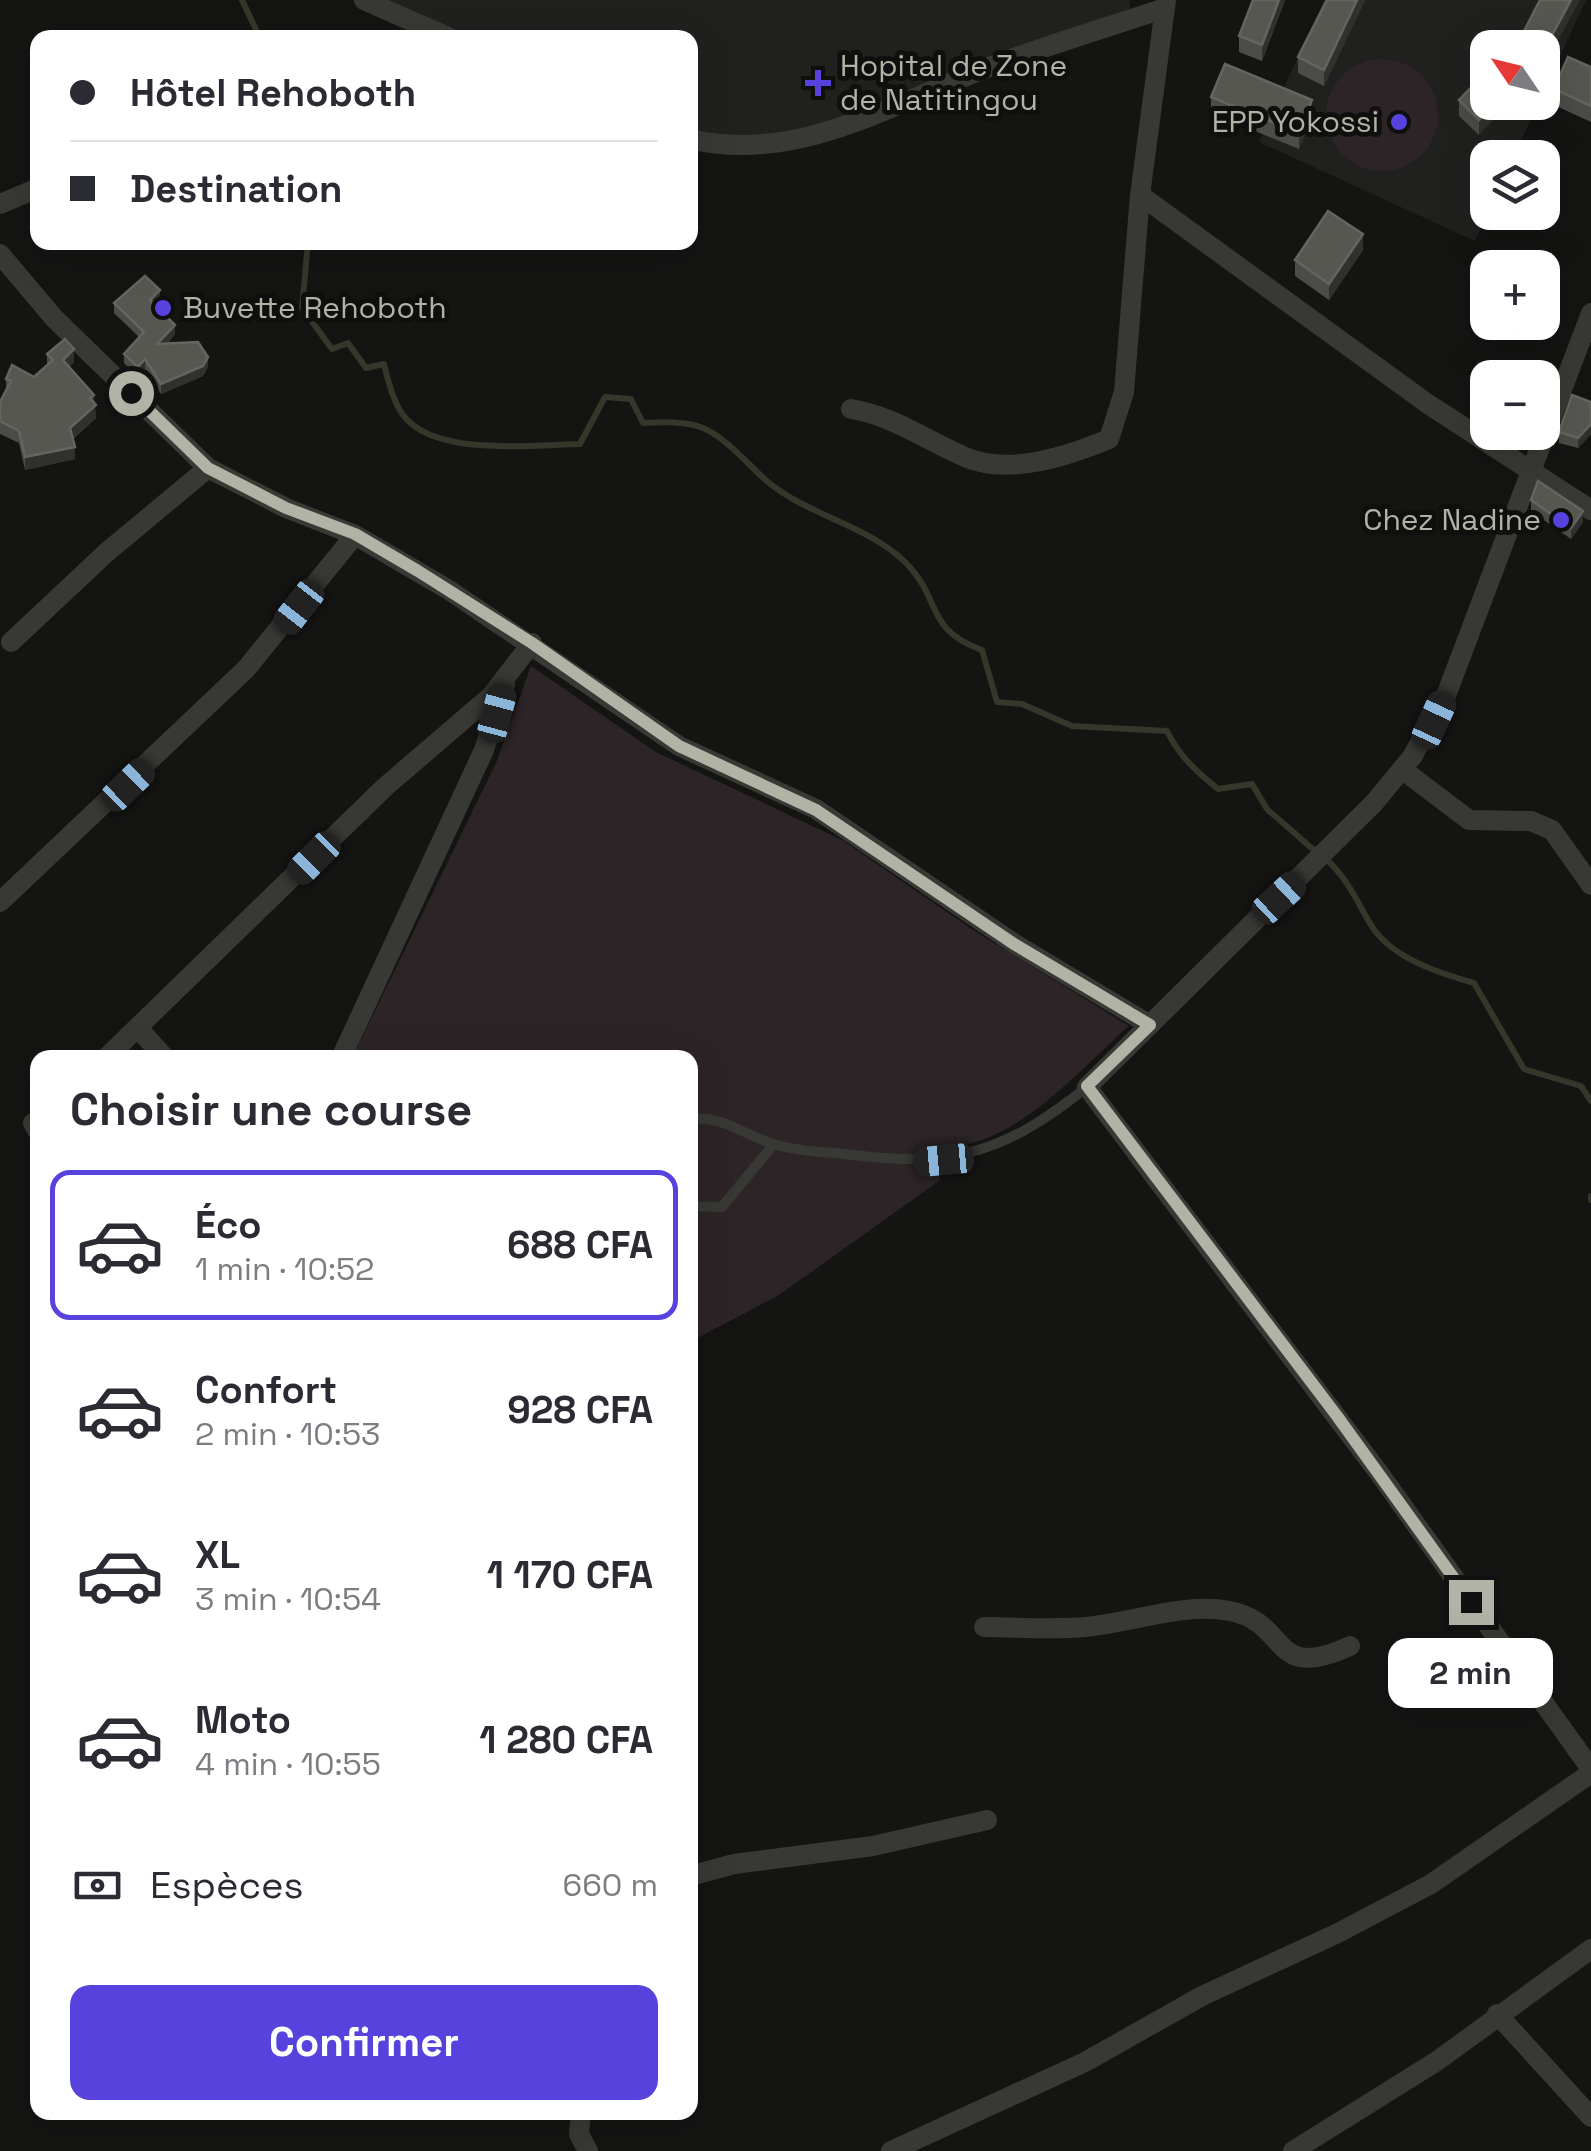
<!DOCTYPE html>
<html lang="fr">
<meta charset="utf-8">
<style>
:root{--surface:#fff;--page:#f2f2f3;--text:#2b2b33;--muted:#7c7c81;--line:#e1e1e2;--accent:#5842de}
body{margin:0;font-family:"Space Grotesk",sans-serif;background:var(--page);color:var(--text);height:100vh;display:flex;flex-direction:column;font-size:38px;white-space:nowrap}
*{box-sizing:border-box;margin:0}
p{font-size:32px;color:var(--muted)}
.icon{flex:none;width:55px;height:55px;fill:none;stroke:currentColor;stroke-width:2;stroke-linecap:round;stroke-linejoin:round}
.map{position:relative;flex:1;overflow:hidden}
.side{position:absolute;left:30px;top:1050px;width:668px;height:1070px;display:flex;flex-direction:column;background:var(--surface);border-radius:20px;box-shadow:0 10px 40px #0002}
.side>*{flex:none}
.top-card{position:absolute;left:30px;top:30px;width:668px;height:220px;border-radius:20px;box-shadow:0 10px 40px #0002;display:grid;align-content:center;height:220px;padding:0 40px;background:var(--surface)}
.needle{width:65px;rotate:305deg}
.buttons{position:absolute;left:1470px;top:30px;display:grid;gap:20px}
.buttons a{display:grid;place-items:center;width:90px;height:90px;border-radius:20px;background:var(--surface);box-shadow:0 10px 40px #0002;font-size:50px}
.end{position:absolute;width:45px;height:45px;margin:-22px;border:12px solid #b1b3a6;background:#111;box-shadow:0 0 0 5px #111}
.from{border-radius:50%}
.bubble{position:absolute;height:70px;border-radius:20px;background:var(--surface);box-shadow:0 10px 40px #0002;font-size:32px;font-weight:700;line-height:70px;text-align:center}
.car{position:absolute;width:30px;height:60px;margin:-30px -15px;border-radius:12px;box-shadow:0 0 8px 2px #0007;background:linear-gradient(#222 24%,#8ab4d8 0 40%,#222 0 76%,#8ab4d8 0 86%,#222 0)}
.top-card b{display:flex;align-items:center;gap:35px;height:95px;font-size:38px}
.top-card b+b{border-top:2px solid var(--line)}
.top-card i{width:25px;height:25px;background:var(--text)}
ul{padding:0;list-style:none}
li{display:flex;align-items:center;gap:30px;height:150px;margin:0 20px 15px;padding:0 20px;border:5px solid transparent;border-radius:20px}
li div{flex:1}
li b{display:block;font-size:38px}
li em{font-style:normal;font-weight:700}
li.selected{border-color:var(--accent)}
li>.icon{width:90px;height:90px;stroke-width:1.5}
h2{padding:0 40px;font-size:45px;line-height:120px}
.pay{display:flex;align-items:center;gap:25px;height:110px;padding:0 40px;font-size:38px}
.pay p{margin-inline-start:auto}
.cta{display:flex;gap:20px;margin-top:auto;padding:20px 40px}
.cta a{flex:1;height:115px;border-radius:20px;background:var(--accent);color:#fff;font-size:40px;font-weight:700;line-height:115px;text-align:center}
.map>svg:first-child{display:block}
</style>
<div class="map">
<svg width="1591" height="2151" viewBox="0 0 1591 2151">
<rect width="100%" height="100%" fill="#141413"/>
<!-- built -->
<path fill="#20211f" d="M 382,0 L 1130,0 L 1129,11 L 830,128 L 704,145 L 690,139 L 690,38 L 464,37 Z
M 1324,0 L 1586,0 L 1543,94 L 1542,48 L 1488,48 L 1488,102 L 1539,103 L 1513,157 L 1488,158 L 1488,213 L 1475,241 L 1259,142 Z"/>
<!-- green -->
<path fill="#2c2427" d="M1326 115a56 56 0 1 1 112 0a56 56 0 1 1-112 0Z
M 531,666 L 656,752 L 842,840 L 973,930 L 1129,1026 C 1074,1074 1021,1142 945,1148 L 939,1181 L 779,1295 L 690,1342 L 690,1058 L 352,1058 L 496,763 Z"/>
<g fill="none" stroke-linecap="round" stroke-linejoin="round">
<!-- stream -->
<path stroke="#37362b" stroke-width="6" d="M 242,0 L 260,38
M 308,242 L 302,308 L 332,349 L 348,343 L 366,368 L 384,364 C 388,380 393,401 403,415 C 434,457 532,445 580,444 L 605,397 L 631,399 L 643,423 C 662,422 686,421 703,428 C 728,439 748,465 768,482 C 809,516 868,525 906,563 C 942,599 924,629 982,650 L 997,702 L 1022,704 L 1072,726 L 1167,731 C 1179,756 1196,771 1218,789 L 1252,784 L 1267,809 L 1316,852
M 1326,859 C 1348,879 1356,900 1371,925 C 1391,958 1439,973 1474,983 L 1524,1069 L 1581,1086 L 1591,1101
M 1591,1196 L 1591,1200"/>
<!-- service -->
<path stroke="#383934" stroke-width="10" d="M 690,1119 C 724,1115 746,1137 777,1145 C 801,1152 828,1152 853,1155 C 956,1168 1007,1151 1087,1087
M 690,1206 L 722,1207 L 773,1145"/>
<!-- minor -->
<path stroke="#383934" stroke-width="20" d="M 364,0 L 450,38
M 690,139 C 789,163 880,111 969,75 C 1033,49 1100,30 1165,8
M 1140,195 L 1428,404 L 1591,510
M 0,204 L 38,188
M 0,254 L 54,318 L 208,468 L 286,508 L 355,535 L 449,590 L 679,746 L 816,809 L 1015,944 L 1150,1025
M 1591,313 L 1445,698 L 1412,757 L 1374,803 L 1087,1087 L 1379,1473 L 1591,1769
M 851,409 C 894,416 925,440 965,457 C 1009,476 1068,456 1109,439 L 1124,392 L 1140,195 L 1166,0
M 11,642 L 107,552 L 208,468
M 1403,770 L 1469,820 L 1531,821 L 1552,830 L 1591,885
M 0,902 L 246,669 L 355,535
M 138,1028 L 165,1058
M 106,1058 L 385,787 L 491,696 L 532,643
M 341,1058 L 484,750 L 505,684
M 33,1123 L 38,1132
M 984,1627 C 1017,1627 1052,1630 1085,1627 C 1131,1623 1184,1602 1230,1611 C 1291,1623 1269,1683 1350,1646
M 690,1876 L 734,1864 L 873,1846 L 987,1820
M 1497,2014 L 1591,2117
M 581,2112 L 579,2134 L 588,2151
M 891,2151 L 1085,2062 L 1202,1996 L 1338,1933 L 1431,1884 L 1591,1773
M 1293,2151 L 1437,2061 L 1591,1949"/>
</g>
<!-- wall -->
<path fill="#4b4c47" d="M 1253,0 L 1285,0 L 1262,61 L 1239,52 L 1239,36 Z
M 1327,0 L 1365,0 L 1324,86 L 1298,73 L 1298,57 Z
M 1591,67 L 1591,122 L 1554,105 L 1554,89 Z
M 1488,70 L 1479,135 L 1459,116 L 1459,100 Z
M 1211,97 L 1312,116 L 1299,149 L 1211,113 Z
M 1363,250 L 1329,300 L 1295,276 L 1295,260 Z
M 160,299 L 155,305 L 175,334 L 167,344 L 208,367 L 203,376 L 161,394 L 145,369 L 138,377 L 124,363 L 124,354 L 139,337 L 114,313 L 114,303 Z
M 47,354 L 74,362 L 69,367 L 94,403 L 96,418 L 73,439 L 75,459 L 25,470 L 19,443 L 0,434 L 0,402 L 6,391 L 6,379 L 34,377 L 47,365 Z
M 1591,402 L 1591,434 L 1578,448 L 1559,443 L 1559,432 Z
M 1531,500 L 1583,522 L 1571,539 L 1531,511 Z"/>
<!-- shaded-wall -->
<path fill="#30312e" d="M 1279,0 L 1285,0 L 1262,61 L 1262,45 Z
M 1357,0 L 1365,0 L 1324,86 L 1324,70 Z
M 1571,0 L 1580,0 L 1542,70 L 1542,54 Z
M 1312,100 L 1312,116 L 1299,149 L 1299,133 Z
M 1496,102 L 1511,102 L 1479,135 L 1479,120 Z
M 1363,234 L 1363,250 L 1329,300 L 1329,284 Z
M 160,290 L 160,299 L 150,310 L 150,300 Z
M 175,325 L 175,334 L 157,354 L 157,344 Z
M 74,349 L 74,362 L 63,372 L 63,360 Z
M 208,357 L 208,367 L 203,376 L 161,394 L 161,384 Z
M 145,359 L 145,369 L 138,377 L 138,367 Z
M 94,395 L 96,418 L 70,441 L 70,428 L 90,398 Z
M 1591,424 L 1591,434 L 1578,448 L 1578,438 Z
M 75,447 L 75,459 L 25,470 L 25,457 Z
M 1583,511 L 1583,522 L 1571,539 L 1571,528 Z"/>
<!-- building -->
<path fill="#565751" stroke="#64655f" stroke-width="2.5" d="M 1253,0 L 1279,0 L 1262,45 L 1239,36 Z
M 1327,0 L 1357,0 L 1324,70 L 1298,57 Z
M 1540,0 L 1571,0 L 1542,54 L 1542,48 L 1510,48 L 1522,35 Z
M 1568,57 L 1591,67 L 1591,106 L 1554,89 Z
M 1225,64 L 1312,100 L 1299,133 L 1211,97 Z
M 1488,70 L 1488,102 L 1496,102 L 1479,120 L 1459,100 Z
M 1328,211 L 1363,234 L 1329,284 L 1295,260 Z
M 145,276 L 160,290 L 150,300 L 175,325 L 157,344 L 198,342 L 208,357 L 203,366 L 161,384 L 145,359 L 138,367 L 124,354 L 144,332 L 114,303 Z
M 65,339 L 74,349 L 63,360 L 94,395 L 90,398 L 96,405 L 70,428 L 75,447 L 25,457 L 19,431 L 0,421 L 0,402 L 11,381 L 6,379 L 12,365 L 34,377 L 53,360 L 47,354 Z
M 1572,395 L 1591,402 L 1591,424 L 1578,438 L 1559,432 Z
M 1538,481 L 1583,511 L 1571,528 L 1531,500 Z"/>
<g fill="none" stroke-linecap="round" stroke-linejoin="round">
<!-- route -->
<path stroke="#b1b3a6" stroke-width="12" d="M 131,393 L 208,468 L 286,508 L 355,534 L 418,571 L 532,643 L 679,746 L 816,810 L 1014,944 L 1150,1025 L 1087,1086 L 1337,1416 L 1471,1602"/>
</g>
<!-- markers -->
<g fill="#5842de" stroke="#0f0f0e" stroke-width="4">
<path d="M813 68h10v10h10v10h-10v10h-10v-10h-10v-10h10z"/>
<circle cx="1399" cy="122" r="10"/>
<circle cx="163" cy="308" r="10"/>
<circle cx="1561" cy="520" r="10"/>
</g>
<g text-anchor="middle" stroke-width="10" stroke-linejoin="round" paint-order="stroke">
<!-- poi labels -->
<g font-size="30" fill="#b1b3a6" stroke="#0f0f0e" text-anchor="start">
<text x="840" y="76">Hopital de Zone<tspan x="840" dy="34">de Natitingou</tspan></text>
<text x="1379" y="132" text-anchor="end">EPP Yokossi</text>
<text x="183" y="318">Buvette Rehoboth</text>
<text x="1541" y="530" text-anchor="end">Chez Nadine</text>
</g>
</g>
</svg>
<div class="buttons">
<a><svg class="needle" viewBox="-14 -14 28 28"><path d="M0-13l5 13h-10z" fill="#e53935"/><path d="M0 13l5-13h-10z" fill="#7c7c81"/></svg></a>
<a><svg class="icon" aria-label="layers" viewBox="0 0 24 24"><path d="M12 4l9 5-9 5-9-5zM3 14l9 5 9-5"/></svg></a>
<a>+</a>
<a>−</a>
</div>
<i class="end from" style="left:131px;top:393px"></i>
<i class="end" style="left:1471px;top:1602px"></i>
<div class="bubble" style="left:1388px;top:1638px;width:165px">2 min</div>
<i class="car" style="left:299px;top:607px;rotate:218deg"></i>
<i class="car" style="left:497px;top:713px;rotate:15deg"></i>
<i class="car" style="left:1434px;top:720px;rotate:25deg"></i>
<i class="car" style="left:128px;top:785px;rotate:46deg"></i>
<i class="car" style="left:314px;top:858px;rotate:225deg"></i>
<i class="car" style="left:1279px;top:898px;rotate:47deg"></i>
<i class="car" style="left:944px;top:1160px;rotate:265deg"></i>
<div class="top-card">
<b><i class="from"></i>Hôtel Rehoboth</b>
<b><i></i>Destination</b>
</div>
<section class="side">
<h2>Choisir une course</h2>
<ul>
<li class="selected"><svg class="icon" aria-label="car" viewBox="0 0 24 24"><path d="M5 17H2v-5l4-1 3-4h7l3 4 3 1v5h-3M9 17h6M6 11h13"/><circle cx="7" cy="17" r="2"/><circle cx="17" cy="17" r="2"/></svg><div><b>Éco</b><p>1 min · 10:52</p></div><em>688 CFA</em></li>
<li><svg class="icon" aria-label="car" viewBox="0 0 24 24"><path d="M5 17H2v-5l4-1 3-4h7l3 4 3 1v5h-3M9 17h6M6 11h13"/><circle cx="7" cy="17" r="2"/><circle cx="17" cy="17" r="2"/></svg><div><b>Confort</b><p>2 min · 10:53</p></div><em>928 CFA</em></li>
<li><svg class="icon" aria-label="car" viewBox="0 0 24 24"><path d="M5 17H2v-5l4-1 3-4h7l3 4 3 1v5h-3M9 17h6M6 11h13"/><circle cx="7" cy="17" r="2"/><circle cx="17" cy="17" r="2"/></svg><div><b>XL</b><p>3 min · 10:54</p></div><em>1 170 CFA</em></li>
<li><svg class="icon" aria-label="car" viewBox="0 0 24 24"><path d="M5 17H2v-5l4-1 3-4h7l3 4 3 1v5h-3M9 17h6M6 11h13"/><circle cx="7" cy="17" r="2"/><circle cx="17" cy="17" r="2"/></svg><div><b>Moto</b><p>4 min · 10:55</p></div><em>1 280 CFA</em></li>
</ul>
<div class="pay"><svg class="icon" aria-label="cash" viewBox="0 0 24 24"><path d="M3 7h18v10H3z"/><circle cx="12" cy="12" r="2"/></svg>Espèces<p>660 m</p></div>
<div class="cta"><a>Confirmer</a></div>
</section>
</div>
